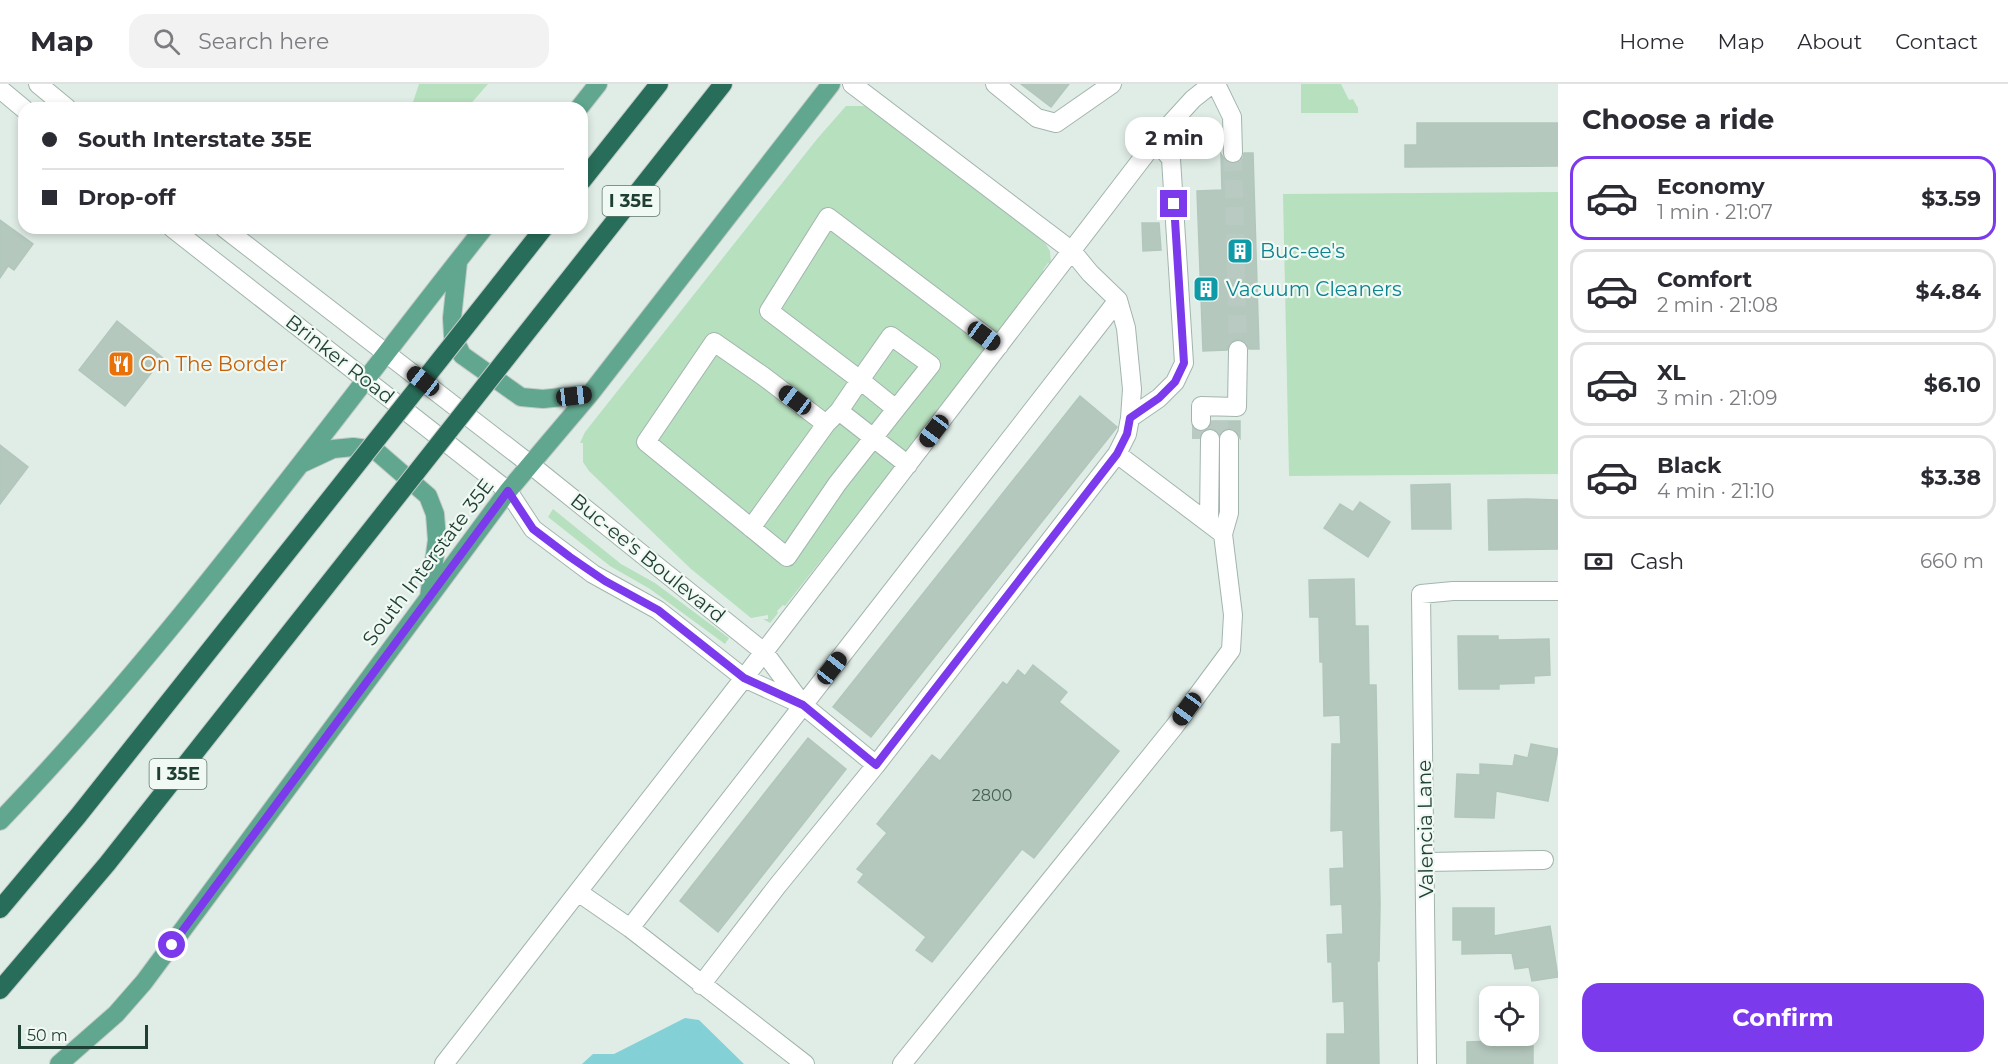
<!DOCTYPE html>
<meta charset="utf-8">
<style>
:root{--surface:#fff;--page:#f2f2f3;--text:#2b2b33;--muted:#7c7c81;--line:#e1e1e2;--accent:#7c3aed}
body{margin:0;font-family:Montserrat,sans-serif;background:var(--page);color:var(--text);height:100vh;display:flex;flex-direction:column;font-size:22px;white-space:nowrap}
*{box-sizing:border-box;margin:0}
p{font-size:20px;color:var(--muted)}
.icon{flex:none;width:33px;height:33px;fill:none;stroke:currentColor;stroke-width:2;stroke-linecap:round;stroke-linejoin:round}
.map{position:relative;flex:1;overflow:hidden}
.sheet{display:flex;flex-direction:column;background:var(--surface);width:450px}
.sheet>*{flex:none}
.top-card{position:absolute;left:18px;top:18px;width:570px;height:132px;border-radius:18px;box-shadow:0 3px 9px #0003;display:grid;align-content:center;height:132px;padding:0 24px;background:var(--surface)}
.tools{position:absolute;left:1479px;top:902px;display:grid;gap:12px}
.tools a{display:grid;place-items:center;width:60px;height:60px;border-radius:12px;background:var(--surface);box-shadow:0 3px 9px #0003;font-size:30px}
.scale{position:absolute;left:18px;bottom:15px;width:130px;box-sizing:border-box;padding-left:6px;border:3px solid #1f3f33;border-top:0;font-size:16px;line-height:21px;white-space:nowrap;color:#1f3f33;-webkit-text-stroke:4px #f1f9f4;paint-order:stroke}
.end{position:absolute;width:27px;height:27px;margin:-14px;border:8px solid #7c3aed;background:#fff;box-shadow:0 0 0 3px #fff}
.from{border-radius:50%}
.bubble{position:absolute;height:42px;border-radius:18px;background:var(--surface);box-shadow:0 3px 9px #0003;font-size:20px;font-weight:700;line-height:42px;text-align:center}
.car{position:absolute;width:18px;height:36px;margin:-18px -9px;border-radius:8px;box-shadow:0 0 4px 2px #0007;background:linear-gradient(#222 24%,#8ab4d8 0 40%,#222 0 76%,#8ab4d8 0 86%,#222 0)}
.top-card b{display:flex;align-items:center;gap:21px;height:57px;font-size:22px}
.top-card b+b{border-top:2px solid var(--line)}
.top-card i{width:15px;height:15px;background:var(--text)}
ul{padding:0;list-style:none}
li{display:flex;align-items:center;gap:18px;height:84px;margin:0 12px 9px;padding:0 12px;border:3px solid var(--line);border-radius:18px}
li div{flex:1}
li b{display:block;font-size:22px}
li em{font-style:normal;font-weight:700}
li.selected{border-color:var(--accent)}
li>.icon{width:54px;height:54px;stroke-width:1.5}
h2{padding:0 24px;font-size:27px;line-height:72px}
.pay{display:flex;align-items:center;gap:15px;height:66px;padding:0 24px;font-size:22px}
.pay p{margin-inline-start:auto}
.action{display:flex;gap:12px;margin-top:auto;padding:12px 24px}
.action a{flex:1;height:69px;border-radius:18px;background:var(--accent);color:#fff;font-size:24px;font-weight:700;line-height:69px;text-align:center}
header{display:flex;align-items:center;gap:36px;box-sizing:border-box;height:84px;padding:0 30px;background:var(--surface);border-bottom:2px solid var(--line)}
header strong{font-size:28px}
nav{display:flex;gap:33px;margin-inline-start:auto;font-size:21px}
.search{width:420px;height:54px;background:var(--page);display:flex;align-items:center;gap:15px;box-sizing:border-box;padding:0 21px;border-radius:18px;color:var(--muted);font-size:22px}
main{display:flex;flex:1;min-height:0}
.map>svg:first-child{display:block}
</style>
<header>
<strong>Map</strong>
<div class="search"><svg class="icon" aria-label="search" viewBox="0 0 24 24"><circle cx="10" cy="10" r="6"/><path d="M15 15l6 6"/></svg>Search here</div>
<nav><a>Home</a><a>Map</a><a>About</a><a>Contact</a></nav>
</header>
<main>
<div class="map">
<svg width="1558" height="980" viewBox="0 0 1558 980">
<rect width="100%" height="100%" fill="#e0ede6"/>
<!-- green -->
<path fill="#b7e0be" d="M 419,0 L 488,0 L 467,24 L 411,24 Z
M 1301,0 L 1341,0 L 1349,16 L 1353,15 L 1358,24 L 1358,29 L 1301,29 Z
M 846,22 L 864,22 L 872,24 L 1045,159 L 1050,167 L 1051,180 L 1048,179 L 1043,186 L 1048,189 L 785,522 L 783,521 L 777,527 L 778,529 L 770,539 L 763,535 L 768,535 L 768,531 L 751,534 L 691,485 L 589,387 L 583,378 L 583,359 L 580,359 L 585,348 L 817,55 Z
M 1558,108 L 1558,390 L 1289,392 L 1283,110 Z
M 553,425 L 621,480 L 655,499 L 729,554 L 725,560 L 650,505 L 610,482 L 548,433 Z"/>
<!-- water -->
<path fill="#83d1d7" d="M 685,934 L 699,936 L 744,980 L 582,980 L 593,970 L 614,970 Z"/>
<!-- building -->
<path fill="#b5c8be" stroke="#b2c7bc" stroke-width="1.5" d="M 1021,0 L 1069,0 L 1051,23 Z
M 1417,39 L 1558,39 L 1558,82 L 1405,83 L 1405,61 L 1417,61 Z
M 1244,69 L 1253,69 L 1259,265 L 1249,265 L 1244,257 L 1238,255 L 1229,260 L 1227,266 L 1203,267 L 1197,107 L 1222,106 L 1221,70 L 1227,79 L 1234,80 L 1243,75 Z
M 0,136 L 33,160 L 14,186 L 8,182 L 0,194 Z
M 1142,139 L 1159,139 L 1161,166 L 1143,167 Z
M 117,237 L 163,274 L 125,322 L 79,286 Z
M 1080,312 L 1117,343 L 871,653 L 833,623 Z
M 1212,337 L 1240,337 L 1240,354 L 1234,345 L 1224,345 L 1220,349 L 1215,345 L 1210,344 Z
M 0,361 L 28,383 L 0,420 Z
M 1450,400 L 1451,445 L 1412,445 L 1411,401 Z
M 1527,415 L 1558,416 L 1558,465 L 1489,466 L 1488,416 Z
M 1360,418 L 1390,438 L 1368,473 L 1324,444 L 1340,420 L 1353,428 Z
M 1354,495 L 1355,542 L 1368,542 L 1369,601 L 1376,601 L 1380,820 L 1379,877 L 1377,877 L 1379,980 L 1327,980 L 1327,950 L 1345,950 L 1344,917 L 1333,918 L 1332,878 L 1328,878 L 1327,851 L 1343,850 L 1342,820 L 1331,821 L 1330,785 L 1344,784 L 1343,746 L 1331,747 L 1332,660 L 1341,660 L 1340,631 L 1324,632 L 1323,578 L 1320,578 L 1319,533 L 1310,533 L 1309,496 Z
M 1458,552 L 1498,552 L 1498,556 L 1549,555 L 1550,591 L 1534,592 L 1534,599 L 1499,600 L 1499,605 L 1459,605 Z
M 1033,581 L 1067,608 L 1059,618 L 1119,667 L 1034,774 L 1022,765 L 932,878 L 916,866 L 926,853 L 858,798 L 864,790 L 857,785 L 887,749 L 877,740 L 932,671 L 940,677 L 1003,598 L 1007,601 L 1018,586 L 1025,592 Z
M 808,654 L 846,685 L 718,848 L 680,817 Z
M 1531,660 L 1558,665 L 1548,717 L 1496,707 L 1494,734 L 1455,733 L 1457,690 L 1480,691 L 1480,680 L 1513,682 L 1515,671 L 1528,674 Z
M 1453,824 L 1494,824 L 1494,852 L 1550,842 L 1558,893 L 1532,897 L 1529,883 L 1515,885 L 1512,869 L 1462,870 L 1462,856 L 1453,856 Z
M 1495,957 L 1495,963 L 1533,962 L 1533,980 L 1467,980 L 1467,958 Z"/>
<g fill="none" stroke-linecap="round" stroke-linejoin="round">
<!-- minor-tunnel -->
<path stroke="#b9cac2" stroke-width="18" stroke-dasharray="18 9" stroke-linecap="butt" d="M 1233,69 L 1238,266
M 1201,337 L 1201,355
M 1219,337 L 1219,355"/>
<!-- minor casing -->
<g stroke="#a2b5ad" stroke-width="20">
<path id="minor" d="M 38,0 L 67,24
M 852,0 L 1072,167 L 1090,189 L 1118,216 L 1126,244 L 1132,305 L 1130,334 L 1127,350 L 1117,370 L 1223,450 L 1233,531 L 1231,566 L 1174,643 L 902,980
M 995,0 L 1037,34 L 1056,39 L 1112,0
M 1216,0 L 1232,33 L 1233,69
M 0,5 L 24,25
M 172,144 L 508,407 L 533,445 L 593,490 L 658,526 L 744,594 L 803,621
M 224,144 L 531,381 L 764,568 L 803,621 L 876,681
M 896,325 L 931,281 L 891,252 L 860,296 L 896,325 L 837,400 L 787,473 L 646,358 L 714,258 L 763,292 L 826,340 L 839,327 L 908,381
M 839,327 L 860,296 L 769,227 L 828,133 L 999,262
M 1130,334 L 1159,314 L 1175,298 L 1184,279 L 1171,75 L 1156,56
M 1201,337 L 1201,322 L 1237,323 L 1238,266
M 1209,439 L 1210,355
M 751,444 L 826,340
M 1223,450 L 1229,429 L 1229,355
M 1426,778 L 1544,776
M 578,808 L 630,844 L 805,980
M 630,844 L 1118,216
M 701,901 L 778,801 L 876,681 L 1117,370
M 444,980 L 744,594 L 1161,50 L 1193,15 L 1212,0
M 1427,980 L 1421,510 L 1453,507 L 1558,507"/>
</g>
<!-- major casing -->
<g stroke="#c0c9c6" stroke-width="20">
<path id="major" d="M 579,24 L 598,0
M 458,178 L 452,234 L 453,252 L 462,271 L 521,313 L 543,315 L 590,310
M 303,379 L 333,365 L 353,363 L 375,366 L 428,412 L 435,430 L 437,456 L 429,513
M 0,737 C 177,553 325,344 484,144
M 59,980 L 116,930 L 144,898 L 508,407 L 590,310 L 831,0"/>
</g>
<!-- highway casing -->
<g stroke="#c0c9c6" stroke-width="20">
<path id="highway" d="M 582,97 L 659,0
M 499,201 L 544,144
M 539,233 L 723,0
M 0,825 L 78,732 L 313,436
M 0,906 L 107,780 L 351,471"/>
</g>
<!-- minor -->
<use href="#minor" stroke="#fff" stroke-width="18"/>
<!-- major -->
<use href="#major" stroke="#61a68e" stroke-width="18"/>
<!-- highway -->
<use href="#highway" stroke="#286d59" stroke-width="18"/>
<!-- highway-bridge casing -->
<g stroke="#c0c9c6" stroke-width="20" stroke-linecap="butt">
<path id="highway-bridge" d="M 313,436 L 499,201
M 351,471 L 539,233"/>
</g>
<!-- highway-bridge -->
<use href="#highway-bridge" stroke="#286d59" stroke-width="18"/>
</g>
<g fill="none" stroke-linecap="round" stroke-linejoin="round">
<!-- route -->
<path stroke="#7c3aed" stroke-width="8" d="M 172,861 L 508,407 L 533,445 L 570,473 L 605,497 L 658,526 L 744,594 L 803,621 L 876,681 L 1117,370 L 1127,350 L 1130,334 L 1159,314 L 1175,298 L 1184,279 L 1174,120"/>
</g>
<!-- icons -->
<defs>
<g id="building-square" transform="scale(1.35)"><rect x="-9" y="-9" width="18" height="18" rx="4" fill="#0f9aa8" stroke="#f1f9f4"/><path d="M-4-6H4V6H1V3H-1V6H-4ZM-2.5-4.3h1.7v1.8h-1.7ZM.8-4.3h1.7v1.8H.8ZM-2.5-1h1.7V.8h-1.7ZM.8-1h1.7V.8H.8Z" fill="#fff"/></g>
<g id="restaurant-square" transform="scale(1.35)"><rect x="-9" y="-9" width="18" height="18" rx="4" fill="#e8710a" stroke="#f1f9f4"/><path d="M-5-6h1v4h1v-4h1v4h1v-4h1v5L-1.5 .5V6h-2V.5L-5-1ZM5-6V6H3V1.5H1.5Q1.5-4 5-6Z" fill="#fff"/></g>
</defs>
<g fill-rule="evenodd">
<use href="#building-square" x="1240" y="167"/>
<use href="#building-square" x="1206" y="205"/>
<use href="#restaurant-square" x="121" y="280"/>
</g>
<g text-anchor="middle" stroke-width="4.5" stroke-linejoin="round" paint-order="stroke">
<!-- number labels -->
<g font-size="16" fill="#446156">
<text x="992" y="717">2800</text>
</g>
<!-- shield labels -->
<g fill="#f1f9f4" stroke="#5e776d" stroke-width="1.5">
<rect x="602.5" y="102" width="57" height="30" rx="4.5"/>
<rect x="149.5" y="675" width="57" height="30" rx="4.5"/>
</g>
<g font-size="18" font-weight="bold" fill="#1f3f33">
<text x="631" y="123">I 35E</text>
<text x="178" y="696">I 35E</text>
</g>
<!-- culture labels -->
<g font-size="20" fill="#0d838f" stroke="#f1f9f4" text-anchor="start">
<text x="1260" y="174">Buc-ee's</text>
<text x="1226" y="212">Vacuum Cleaners</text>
</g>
<!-- street labels -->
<g font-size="20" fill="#1f3f33" stroke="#f1f9f4">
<text transform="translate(340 275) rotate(38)" y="7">Brinker Road</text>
<text transform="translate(648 474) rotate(39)" y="7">Buc-ee's Boulevard</text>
<text transform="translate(428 478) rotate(-53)" y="7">South Interstate 35E</text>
<text transform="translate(1425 745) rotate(-91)" y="7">Valencia Lane</text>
</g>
<!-- food labels -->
<g font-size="20" fill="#c56008" stroke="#f1f9f4" text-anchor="start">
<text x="140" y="287">On The Border</text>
</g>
</g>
</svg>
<div class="tools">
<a><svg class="icon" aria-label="locate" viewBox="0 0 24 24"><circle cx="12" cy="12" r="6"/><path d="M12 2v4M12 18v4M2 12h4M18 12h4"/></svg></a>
</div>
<div class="scale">50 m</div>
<i class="end from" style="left:172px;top:861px"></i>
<i class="end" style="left:1174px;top:120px"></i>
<div class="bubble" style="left:1125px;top:33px;width:99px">2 min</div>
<i class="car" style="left:984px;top:252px;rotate:126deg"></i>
<i class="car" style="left:423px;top:297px;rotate:308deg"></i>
<i class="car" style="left:574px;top:312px;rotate:83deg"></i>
<i class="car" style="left:795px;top:316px;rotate:307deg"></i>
<i class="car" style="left:934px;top:347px;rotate:217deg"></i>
<i class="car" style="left:832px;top:584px;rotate:38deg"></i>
<i class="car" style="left:1187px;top:625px;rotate:216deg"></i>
<div class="top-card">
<b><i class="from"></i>South Interstate 35E</b>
<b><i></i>Drop-off</b>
</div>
</div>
<section class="sheet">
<h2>Choose a ride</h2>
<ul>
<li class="selected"><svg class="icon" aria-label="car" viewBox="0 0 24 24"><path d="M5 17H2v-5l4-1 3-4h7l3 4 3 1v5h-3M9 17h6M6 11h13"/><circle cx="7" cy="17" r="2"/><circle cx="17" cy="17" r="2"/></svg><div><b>Economy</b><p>1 min · 21:07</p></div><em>$3.59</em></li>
<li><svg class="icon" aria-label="car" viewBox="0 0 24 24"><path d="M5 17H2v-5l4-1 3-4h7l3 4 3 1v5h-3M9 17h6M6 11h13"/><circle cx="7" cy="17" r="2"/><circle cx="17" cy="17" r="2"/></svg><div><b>Comfort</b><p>2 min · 21:08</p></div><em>$4.84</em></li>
<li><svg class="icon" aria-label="car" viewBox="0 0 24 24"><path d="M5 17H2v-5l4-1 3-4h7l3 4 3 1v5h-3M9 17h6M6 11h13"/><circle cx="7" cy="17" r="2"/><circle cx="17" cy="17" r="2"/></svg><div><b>XL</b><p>3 min · 21:09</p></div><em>$6.10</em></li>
<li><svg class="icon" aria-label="car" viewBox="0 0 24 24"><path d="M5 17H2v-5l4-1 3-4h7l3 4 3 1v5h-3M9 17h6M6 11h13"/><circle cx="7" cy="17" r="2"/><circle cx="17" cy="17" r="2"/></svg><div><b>Black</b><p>4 min · 21:10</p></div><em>$3.38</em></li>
</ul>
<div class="pay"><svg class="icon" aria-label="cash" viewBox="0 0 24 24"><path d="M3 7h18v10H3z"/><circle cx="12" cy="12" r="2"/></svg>Cash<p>660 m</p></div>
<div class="action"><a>Confirm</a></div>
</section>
</main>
